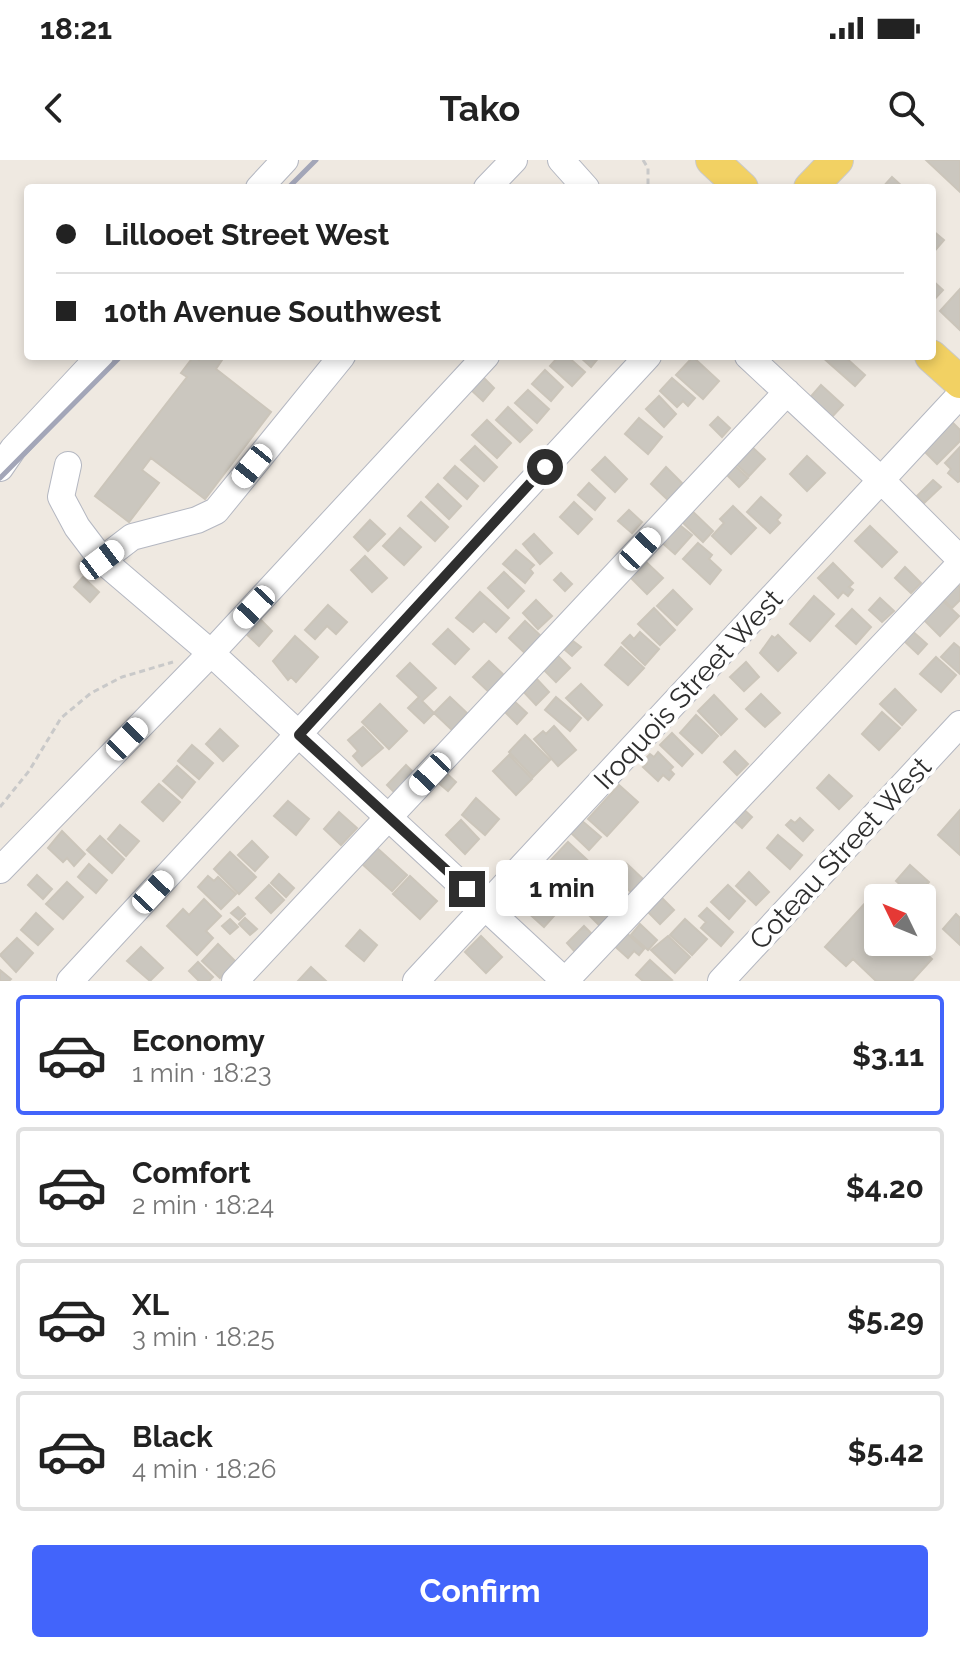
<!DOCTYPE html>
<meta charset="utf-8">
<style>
:root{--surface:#fff;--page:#f2f2f2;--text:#222;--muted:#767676;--line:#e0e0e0;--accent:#4264fb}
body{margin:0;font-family:Raleway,sans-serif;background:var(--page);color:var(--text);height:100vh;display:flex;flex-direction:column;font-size:30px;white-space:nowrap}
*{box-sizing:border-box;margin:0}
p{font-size:26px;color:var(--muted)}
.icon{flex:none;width:44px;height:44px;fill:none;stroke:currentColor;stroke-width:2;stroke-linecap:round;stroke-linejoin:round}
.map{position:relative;height:821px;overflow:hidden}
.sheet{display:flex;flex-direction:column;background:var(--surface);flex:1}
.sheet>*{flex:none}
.guide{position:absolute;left:24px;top:24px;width:912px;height:176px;border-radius:8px;box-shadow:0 4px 12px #0003;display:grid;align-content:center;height:176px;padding:0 32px;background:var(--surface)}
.needle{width:52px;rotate:313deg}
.buttons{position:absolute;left:864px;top:724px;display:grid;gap:16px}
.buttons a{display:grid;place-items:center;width:72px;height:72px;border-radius:8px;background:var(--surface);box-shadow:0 4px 12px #0003;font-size:40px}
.end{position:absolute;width:36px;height:36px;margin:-18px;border:10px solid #2e2e2e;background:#fff;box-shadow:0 0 0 4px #fff}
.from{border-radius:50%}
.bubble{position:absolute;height:56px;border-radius:8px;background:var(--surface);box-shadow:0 4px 12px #0003;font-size:26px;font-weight:700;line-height:56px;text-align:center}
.car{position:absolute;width:24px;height:48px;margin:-24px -12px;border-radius:10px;box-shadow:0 0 6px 2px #0007;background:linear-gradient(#fff 24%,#345 0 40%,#fff 0 76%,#345 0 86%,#fff 0)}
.guide b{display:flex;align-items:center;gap:28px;height:76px;font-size:30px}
.guide b+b{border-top:2px solid var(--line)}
.guide i{width:20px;height:20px;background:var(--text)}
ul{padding:14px 0 0;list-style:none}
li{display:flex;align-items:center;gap:24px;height:120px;margin:0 16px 12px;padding:0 16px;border:4px solid var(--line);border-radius:8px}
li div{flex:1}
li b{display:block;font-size:30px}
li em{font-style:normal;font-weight:700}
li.active{border-color:var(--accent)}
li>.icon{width:72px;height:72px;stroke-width:1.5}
.action{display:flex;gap:16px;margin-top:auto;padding:16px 32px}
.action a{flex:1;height:92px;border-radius:8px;background:var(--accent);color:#fff;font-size:32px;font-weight:700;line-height:92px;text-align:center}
.status{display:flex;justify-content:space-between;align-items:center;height:56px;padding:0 40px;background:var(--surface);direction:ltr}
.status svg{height:22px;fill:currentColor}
header{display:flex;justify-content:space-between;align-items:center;height:104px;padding:0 32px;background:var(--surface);font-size:36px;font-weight:700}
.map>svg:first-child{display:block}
</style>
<div class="status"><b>18:21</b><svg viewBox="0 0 49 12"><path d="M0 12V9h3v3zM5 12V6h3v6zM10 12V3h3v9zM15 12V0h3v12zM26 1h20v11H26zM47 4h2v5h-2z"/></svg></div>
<header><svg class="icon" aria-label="back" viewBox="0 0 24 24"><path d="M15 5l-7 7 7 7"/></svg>Tako<svg class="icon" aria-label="search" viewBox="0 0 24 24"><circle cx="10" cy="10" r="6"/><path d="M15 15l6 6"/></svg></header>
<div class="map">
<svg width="960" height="821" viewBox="0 0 960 821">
<rect width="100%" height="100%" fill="#efe9e1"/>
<!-- building -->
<path fill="#cbc7bf" stroke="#cbc5ba" stroke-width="2" d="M 926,0 L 960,0 L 960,32 Z
M 892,17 L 904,28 L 882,28 Z
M 932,70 L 944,80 L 932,94 Z
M 932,120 L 943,130 L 932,142 Z
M 960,129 L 960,170 L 940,151 Z
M 194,196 L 199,200 L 202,196 L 217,196 L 222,200 L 216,209 L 271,252 L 205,339 L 151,298 L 142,310 L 159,323 L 129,362 L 95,336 L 187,217 L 181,213 Z
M 559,196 L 567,196 L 585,212 L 572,226 L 550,206 Z
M 579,196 L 600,196 L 591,207 Z
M 821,196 L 844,196 L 865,215 L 855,226 Z
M 693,197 L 719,221 L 703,239 L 676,215 Z
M 545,210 L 563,227 L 551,241 L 532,224 Z
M 481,215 L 494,228 L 483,241 L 469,228 Z
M 672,218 L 695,238 L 688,246 L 683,241 L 677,247 L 660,231 Z
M 821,225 L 843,245 L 829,260 L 807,241 Z
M 528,230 L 549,249 L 537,263 L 515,243 Z
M 659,236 L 676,254 L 664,267 L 646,249 Z
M 508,247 L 532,270 L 520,282 L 496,260 Z
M 718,257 L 730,268 L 722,277 L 710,265 Z
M 639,258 L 662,277 L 648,294 L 625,274 Z
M 487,260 L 511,283 L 497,298 L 472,275 Z
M 951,261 L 960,270 L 960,281 L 937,304 L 923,290 Z
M 475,286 L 497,307 L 484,321 L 461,300 Z
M 751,286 L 765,299 L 749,316 L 735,303 Z
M 960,287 L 960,321 L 958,322 L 948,313 L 951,309 L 945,303 Z
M 807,296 L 825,313 L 807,331 L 790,314 Z
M 605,297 L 627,319 L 615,332 L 592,310 Z
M 733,304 L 748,318 L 739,327 L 725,313 Z
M 455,306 L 478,326 L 467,339 L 444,318 Z
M 666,307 L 683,324 L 668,340 L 651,324 Z
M 933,320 L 941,327 L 924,343 L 917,336 Z
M 589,323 L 605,338 L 595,350 L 578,335 Z
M 438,324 L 461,346 L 449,359 L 426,337 Z
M 761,337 L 781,355 L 777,360 L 780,363 L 770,373 L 747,352 Z
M 421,342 L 448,367 L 435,381 L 408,356 Z
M 574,342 L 592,359 L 578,374 L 560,357 Z
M 733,346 L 756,368 L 731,394 L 712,376 L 724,363 L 720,359 Z
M 688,347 L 713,371 L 703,382 L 678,358 Z
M 629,350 L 642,362 L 632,373 L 618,361 Z
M 370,360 L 385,374 L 368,391 L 354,377 Z
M 676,362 L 692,375 L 675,394 L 660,381 Z
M 870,366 L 897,392 L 882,407 L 855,381 Z
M 400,368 L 421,387 L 404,405 L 383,386 Z
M 534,374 L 552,393 L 540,404 L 523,384 Z
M 698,383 L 712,395 L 709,399 L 721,410 L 710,424 L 683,399 Z
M 516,390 L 534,405 L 530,409 L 533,413 L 525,423 L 503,404 Z
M 365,396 L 387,418 L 372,432 L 351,410 Z
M 645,401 L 663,418 L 647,434 L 630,417 Z
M 833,403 L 853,423 L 849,427 L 853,430 L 848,436 L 843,432 L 838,438 L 818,418 Z
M 905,407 L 921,423 L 911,433 L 895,418 Z
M 504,412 L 524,431 L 508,448 L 488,428 Z
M 561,413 L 572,424 L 565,431 L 554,420 Z
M 83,417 L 99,432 L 90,442 L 74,427 Z
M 951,418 L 960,427 L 960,440 L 952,448 L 937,433 Z
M 673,430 L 692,449 L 677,465 L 657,446 Z
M 480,432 L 509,458 L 496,472 L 484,461 L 473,472 L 456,458 Z
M 814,436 L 834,454 L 810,481 L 790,464 Z
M 880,438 L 894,451 L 882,462 L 869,450 Z
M 536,440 L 552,456 L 538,469 L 523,453 Z
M 943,441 L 959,456 L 940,476 L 924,460 Z
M 328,445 L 347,462 L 336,474 L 327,466 L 315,479 L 305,470 Z
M 654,448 L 675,470 L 660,485 L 638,464 Z
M 852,449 L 871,467 L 856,484 L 836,466 Z
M 255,454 L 272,471 L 259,486 L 241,469 Z
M 525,461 L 542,477 L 526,494 L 509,478 Z
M 448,469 L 469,489 L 455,504 L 433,484 Z
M 911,470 L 927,484 L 918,494 L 902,479 Z
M 640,472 L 659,489 L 645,505 L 622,483 L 630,475 L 634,479 Z
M 778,475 L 796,493 L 778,511 L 760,493 L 772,476 L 775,478 Z
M 295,476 L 318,497 L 296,522 L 291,517 L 288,520 L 273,501 Z
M 573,481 L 581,487 L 572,496 L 565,490 Z
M 954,483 L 960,488 L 960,514 L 941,497 Z
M 621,487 L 644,508 L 628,525 L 605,505 Z
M 554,492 L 570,508 L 556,522 L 540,506 Z
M 936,497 L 956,515 L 941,532 L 920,514 Z
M 489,501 L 506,517 L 491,534 L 473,517 Z
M 746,502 L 759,517 L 744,531 L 730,517 Z
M 410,503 L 436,528 L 422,541 L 434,553 L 424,563 L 408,548 L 419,537 L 397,516 Z
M 534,516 L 549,532 L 536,545 L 521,529 Z
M 581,524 L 602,545 L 588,560 L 566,538 Z
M 895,529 L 916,550 L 902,565 L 880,544 Z
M 761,534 L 780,553 L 765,567 L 746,549 Z
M 714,535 L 737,559 L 721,575 L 698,551 Z
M 450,537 L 467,553 L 452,570 L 434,553 Z
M 556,537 L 581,558 L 570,571 L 545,550 Z
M 514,541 L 527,553 L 517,564 L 504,551 Z
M 380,544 L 407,571 L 389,589 L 362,562 Z
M 882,552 L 900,568 L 879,590 L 862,574 Z
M 696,555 L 718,576 L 702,593 L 680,573 Z
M 554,566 L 576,590 L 558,606 L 534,579 L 543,571 L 546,574 Z
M 363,567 L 383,588 L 362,606 L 353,596 L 358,591 L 348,580 Z
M 220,569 L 238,586 L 223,601 L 206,584 Z
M 672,573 L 693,594 L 682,606 L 660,585 Z
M 525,575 L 550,600 L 533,617 L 509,592 Z
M 192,585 L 213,603 L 199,619 L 178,601 Z
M 735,591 L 748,604 L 737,615 L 724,602 Z
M 658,592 L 673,607 L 670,610 L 674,614 L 669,620 L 663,615 L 658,621 L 643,607 L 647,604 L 644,600 L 650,594 L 654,597 Z
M 509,595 L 532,619 L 516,635 L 493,611 Z
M 406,605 L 415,614 L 396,634 L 387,625 Z
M 177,606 L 195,622 L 182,638 L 163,621 Z
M 444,611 L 456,622 L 448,631 L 435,620 Z
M 829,615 L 852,636 L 839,649 L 817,628 Z
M 159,624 L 180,642 L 163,661 L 142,642 Z
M 619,625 L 638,642 L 607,676 L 588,659 Z
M 476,638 L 499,659 L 485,675 L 462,655 Z
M 288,641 L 309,659 L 296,675 L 274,656 Z
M 739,645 L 752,657 L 742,668 L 729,656 Z
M 960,650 L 960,695 L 938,675 Z
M 339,652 L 357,668 L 341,685 L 324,669 Z
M 800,658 L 813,670 L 803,681 L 786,665 L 791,660 L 795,663 Z
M 461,660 L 479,679 L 465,694 L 446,675 Z
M 581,660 L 601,677 L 589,690 L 570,672 Z
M 120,665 L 139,681 L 126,696 L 108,679 Z
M 62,671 L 85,694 L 74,706 L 67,698 L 63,702 L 48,688 Z
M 778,675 L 802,695 L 790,709 L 767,688 Z
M 100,676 L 124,699 L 112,713 L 87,690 Z
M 252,681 L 268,697 L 255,711 L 238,695 Z
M 568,682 L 596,708 L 582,723 L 571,713 L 567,717 L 550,701 Z
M 376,687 L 407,715 L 392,731 L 361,703 Z
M 230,692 L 256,717 L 239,734 L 214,709 Z
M 626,703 L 643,719 L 631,732 L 614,716 Z
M 89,704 L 107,720 L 96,733 L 78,717 Z
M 910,705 L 929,722 L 915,738 L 896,721 Z
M 749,712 L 769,732 L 756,745 L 736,726 Z
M 555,713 L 575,730 L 562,745 L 543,727 Z
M 279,714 L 294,728 L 286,737 L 271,723 Z
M 37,715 L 52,729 L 43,739 L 28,725 Z
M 208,716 L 214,721 L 218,717 L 236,734 L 221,749 L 198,727 Z
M 410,716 L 437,741 L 420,759 L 393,734 Z
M 609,720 L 625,734 L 617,744 L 601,729 Z
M 67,722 L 83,737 L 63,759 L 46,744 Z
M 269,725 L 284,740 L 271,753 L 256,738 Z
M 728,725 L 745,741 L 729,759 L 711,742 Z
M 539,728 L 561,748 L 544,767 L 525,750 L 530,745 L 527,742 Z
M 659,735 L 674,750 L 660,764 L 645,749 Z
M 204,739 L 221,756 L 206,771 L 213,778 L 197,795 L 167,766 L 183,749 L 189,755 Z
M 868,740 L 878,749 L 878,782 L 914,782 L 932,799 L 912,821 L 876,821 L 853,799 L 846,806 L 825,787 Z
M 593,744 L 609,756 L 599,765 L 585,751 Z
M 238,747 L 245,754 L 239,760 L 231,753 Z
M 707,748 L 733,772 L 721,786 L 701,768 L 706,762 L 699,756 Z
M 36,753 L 53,769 L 38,785 L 21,770 Z
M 956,754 L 960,758 L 960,785 L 943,769 Z
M 245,758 L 257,769 L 250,775 L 239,764 Z
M 230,759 L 238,767 L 230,774 L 222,766 Z
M 685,759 L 707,779 L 692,795 L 670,775 Z
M 640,764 L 657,780 L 648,790 L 631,775 Z
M 584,766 L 593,775 L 576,793 L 567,783 Z
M 622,769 L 644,789 L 639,795 L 634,791 L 628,798 L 610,782 Z
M 360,770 L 377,785 L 364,801 L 346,786 Z
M 481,776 L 502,797 L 486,813 L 465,792 Z
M 668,776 L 690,797 L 675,813 L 651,790 Z
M 17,778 L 33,793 L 16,812 L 0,795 Z
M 218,784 L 236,802 L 220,818 L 202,801 Z
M 141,787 L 163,808 L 150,821 L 127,801 Z
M 650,800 L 672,820 L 670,821 L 643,821 L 636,815 Z
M 198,802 L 213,817 L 209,821 L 199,821 L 189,811 Z
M 311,807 L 326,821 L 298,821 Z
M 0,810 L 11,819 L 9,821 L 0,821 Z"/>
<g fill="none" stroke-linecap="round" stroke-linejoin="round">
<!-- minor casing -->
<g stroke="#b4b7c1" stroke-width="28">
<path id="minor" d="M 561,0 L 586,28
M 259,28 L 285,0
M 487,28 L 514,0
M 748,196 L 881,320 L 960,399
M 68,305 L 61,337 L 77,367 L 102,400 L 211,493 L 565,821 L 960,404
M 0,308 L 13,289 L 100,196
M 102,400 L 132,377 L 197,360 L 216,351 L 342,196
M 0,710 L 211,493 L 486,196
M 70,821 L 648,196
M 235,821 L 787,232
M 416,821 L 960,235
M 721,821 L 960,564"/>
</g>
<!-- major casing -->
<g stroke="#c9c9c9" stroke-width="34">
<path id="major" d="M 712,0 L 742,28
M 810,28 L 837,0
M 931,196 L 960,222"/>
</g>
<!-- path -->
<path stroke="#c9c9c9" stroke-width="3" stroke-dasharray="6 4" stroke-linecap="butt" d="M 643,0 L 648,8 L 648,28
M 0,647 L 29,611 L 61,558 L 91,533 L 122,517 L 173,502"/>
<!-- minor -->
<use href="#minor" stroke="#fff" stroke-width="26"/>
<!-- major -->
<use href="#major" stroke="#f2d163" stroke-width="32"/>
<!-- rail -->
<path stroke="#a3a6b8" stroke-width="5" d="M 288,28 L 316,0
M 0,318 L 121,196"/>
</g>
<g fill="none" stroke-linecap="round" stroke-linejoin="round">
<!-- route -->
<path stroke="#2e2e2e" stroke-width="10" d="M 467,729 L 299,575 L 545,307"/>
</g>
<g text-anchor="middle" stroke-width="8" stroke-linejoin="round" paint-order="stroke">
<!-- street labels -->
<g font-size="28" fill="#2e2e2e" stroke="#fff">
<text transform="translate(688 529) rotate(-47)" y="10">Iroquois Street West</text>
<text transform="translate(840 693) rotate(-47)" y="10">Coteau Street West</text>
</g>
</g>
</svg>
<div class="buttons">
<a><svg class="needle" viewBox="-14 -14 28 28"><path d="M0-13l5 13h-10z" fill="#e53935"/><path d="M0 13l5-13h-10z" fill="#767676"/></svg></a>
</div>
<i class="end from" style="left:545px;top:307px"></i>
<i class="end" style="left:467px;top:729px"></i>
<div class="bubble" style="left:496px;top:700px;width:132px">1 min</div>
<i class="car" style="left:252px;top:306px;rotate:219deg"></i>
<i class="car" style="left:640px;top:389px;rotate:43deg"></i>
<i class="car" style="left:102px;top:400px;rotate:53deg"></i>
<i class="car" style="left:254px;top:447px;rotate:223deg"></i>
<i class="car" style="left:127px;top:579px;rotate:44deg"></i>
<i class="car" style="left:430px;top:614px;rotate:223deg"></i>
<i class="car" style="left:153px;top:732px;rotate:43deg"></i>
<div class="guide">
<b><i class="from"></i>Lillooet Street West</b>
<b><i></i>10th Avenue Southwest</b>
</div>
</div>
<section class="sheet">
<ul>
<li class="active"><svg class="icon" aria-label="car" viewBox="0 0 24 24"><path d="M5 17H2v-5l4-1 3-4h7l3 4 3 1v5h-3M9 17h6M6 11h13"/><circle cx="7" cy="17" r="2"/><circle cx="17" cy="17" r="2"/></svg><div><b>Economy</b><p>1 min · 18:23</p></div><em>$3.11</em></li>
<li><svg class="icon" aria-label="car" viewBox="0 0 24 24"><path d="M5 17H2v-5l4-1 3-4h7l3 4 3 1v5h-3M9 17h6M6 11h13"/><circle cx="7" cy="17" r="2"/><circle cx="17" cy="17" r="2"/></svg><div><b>Comfort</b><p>2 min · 18:24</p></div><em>$4.20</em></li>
<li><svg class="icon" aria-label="car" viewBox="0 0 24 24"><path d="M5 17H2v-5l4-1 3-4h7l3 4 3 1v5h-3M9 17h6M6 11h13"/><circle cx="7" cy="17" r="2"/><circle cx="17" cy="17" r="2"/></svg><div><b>XL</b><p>3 min · 18:25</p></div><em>$5.29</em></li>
<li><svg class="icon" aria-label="car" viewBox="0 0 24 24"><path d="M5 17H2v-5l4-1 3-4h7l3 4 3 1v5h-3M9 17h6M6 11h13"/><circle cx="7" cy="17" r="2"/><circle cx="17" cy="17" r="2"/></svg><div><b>Black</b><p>4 min · 18:26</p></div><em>$5.42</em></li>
</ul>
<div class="action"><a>Confirm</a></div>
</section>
